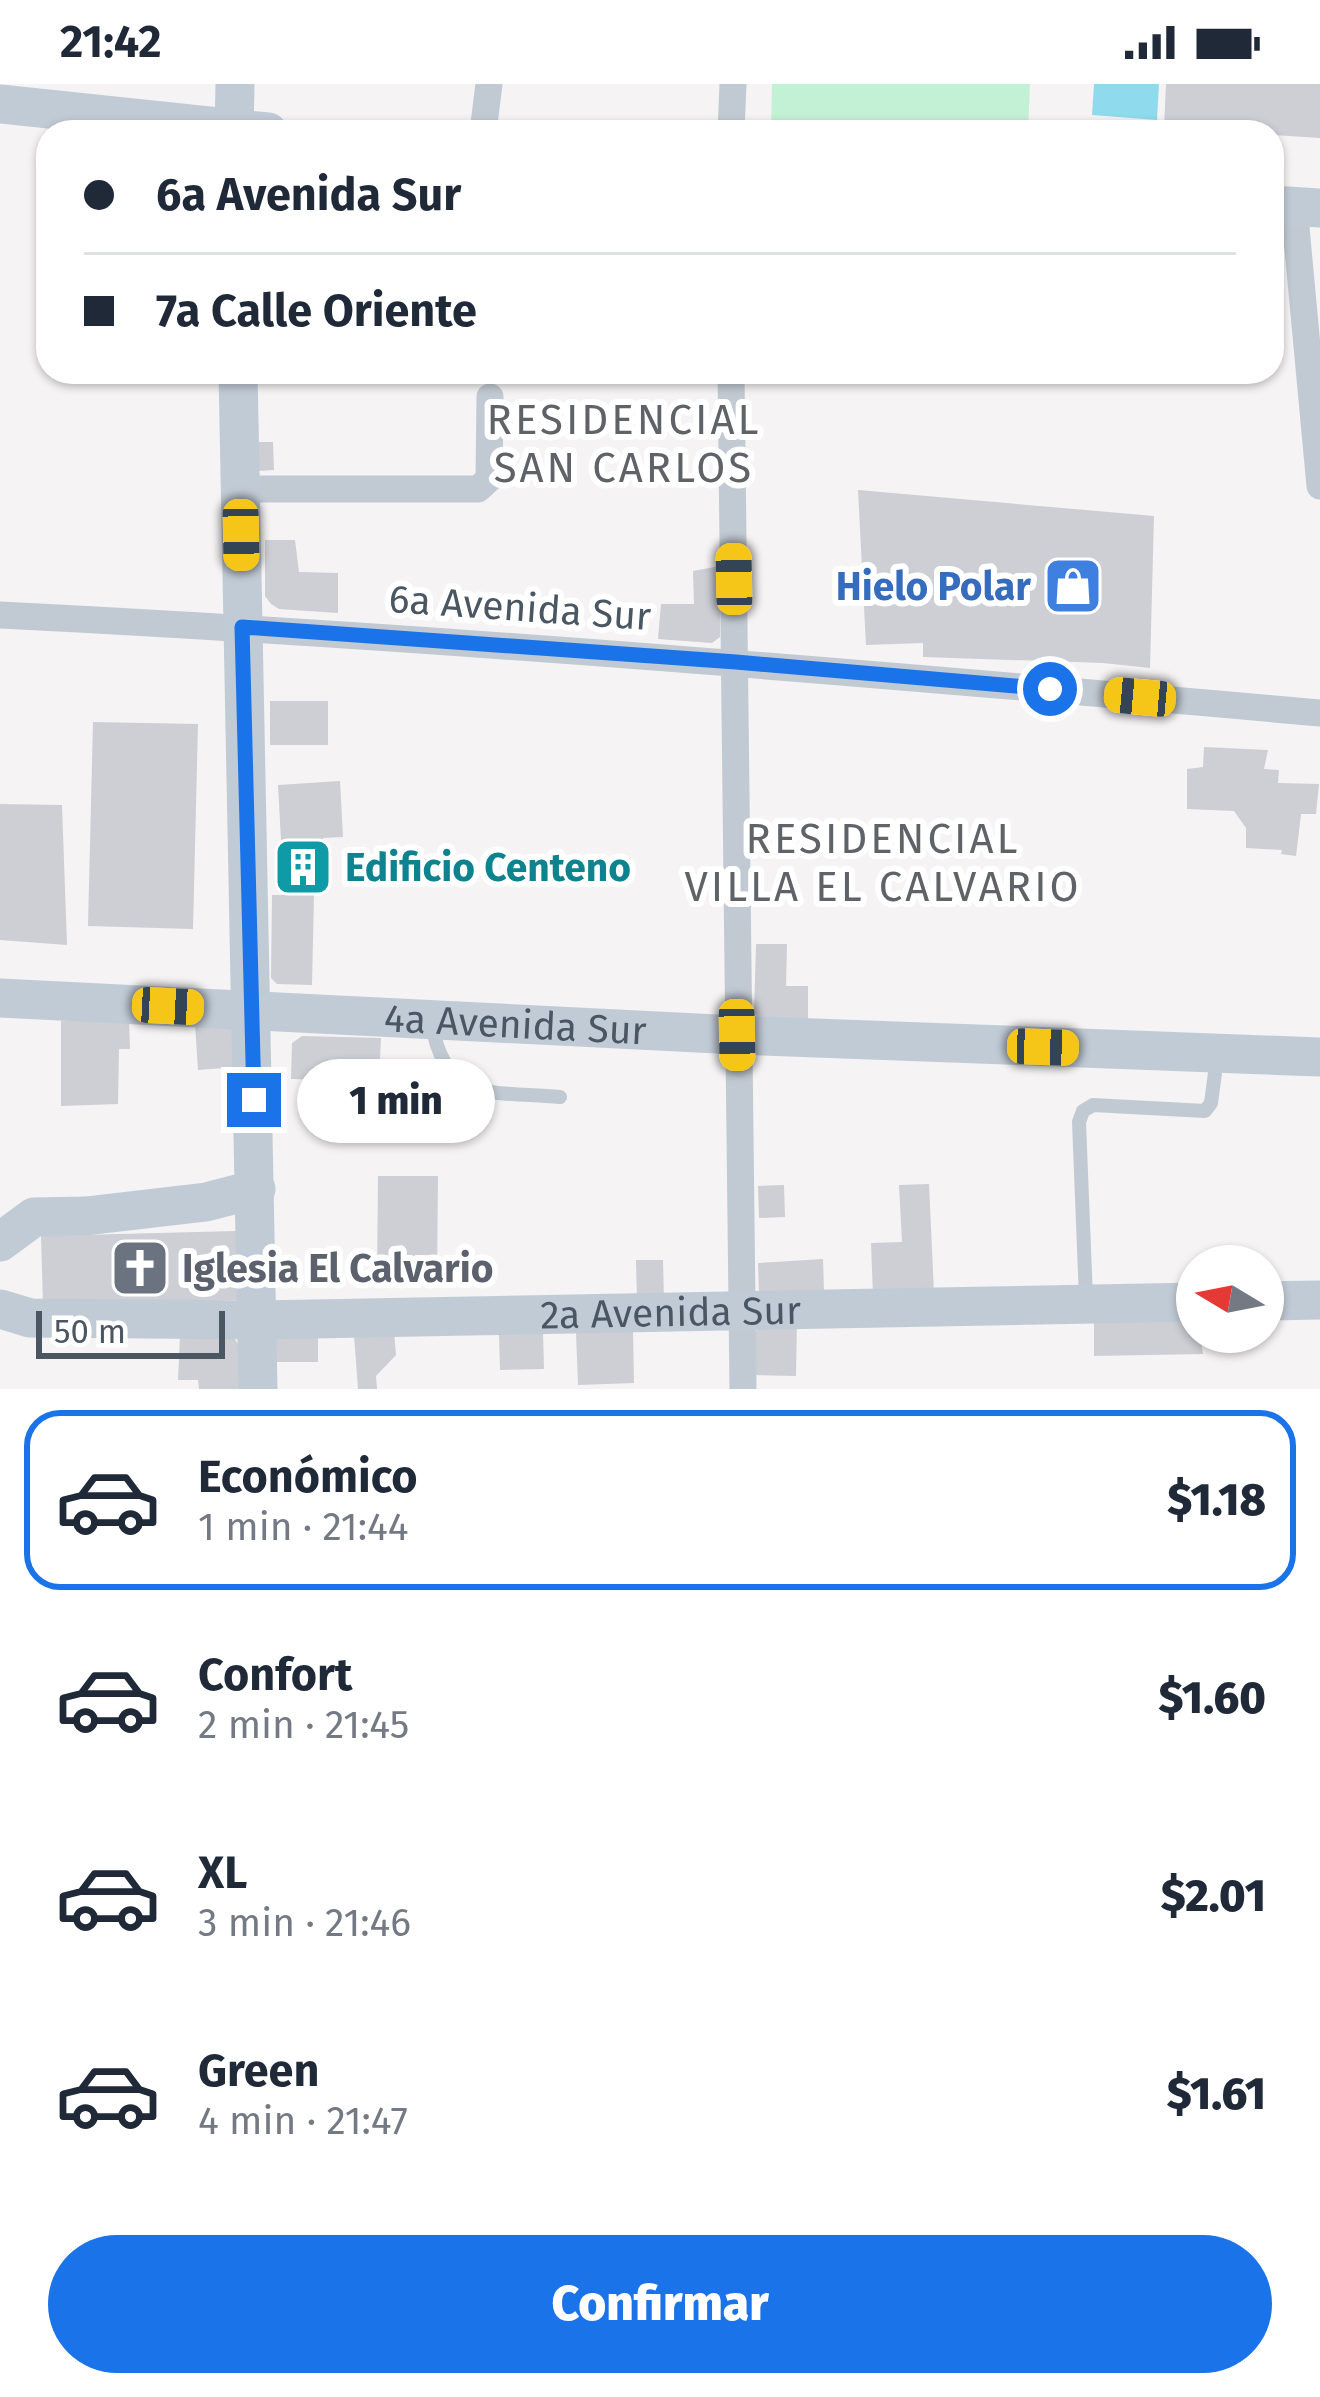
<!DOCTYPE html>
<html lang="es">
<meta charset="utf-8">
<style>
:root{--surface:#fff;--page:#f6f6f7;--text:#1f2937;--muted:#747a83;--line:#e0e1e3;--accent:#1a73e8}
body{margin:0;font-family:"Fira Sans",sans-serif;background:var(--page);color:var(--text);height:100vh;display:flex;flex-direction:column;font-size:45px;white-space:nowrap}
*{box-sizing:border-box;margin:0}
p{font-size:39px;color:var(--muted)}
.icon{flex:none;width:66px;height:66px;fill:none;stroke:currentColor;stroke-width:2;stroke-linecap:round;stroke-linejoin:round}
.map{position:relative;height:1305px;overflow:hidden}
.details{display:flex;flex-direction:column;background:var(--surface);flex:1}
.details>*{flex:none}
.hud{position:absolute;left:36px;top:36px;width:1248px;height:264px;border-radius:36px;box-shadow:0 3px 9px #0004;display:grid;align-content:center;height:264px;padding:0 48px;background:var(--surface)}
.needle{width:78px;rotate:280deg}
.controls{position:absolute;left:1176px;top:1161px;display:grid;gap:24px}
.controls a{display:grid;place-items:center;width:108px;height:108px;border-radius:50%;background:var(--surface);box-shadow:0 3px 9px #0004;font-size:60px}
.scale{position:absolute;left:36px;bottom:30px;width:189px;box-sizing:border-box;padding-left:12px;border:6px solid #4a5661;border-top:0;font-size:33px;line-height:42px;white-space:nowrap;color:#4a5661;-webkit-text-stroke:9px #fff;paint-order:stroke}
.end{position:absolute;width:54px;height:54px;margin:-27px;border:15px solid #1a73e8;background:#fff;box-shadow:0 0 0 6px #fff}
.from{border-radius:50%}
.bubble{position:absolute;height:84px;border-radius:42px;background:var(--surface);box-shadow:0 3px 9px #0004;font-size:39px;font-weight:800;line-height:84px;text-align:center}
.car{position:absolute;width:36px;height:72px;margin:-36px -18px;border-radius:15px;box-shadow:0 0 9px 3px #0007;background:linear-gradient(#f5c518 24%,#345 0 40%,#f5c518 0 76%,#345 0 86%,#f5c518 0)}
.hud b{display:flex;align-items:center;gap:42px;height:114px;font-size:45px}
.hud b+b{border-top:3px solid var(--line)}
.hud i{width:30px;height:30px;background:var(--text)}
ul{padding:21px 0 0;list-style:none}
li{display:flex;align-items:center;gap:36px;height:180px;margin:0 24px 18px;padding:0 24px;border:6px solid transparent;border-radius:36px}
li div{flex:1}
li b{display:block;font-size:45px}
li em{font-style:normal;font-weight:800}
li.selected{border-color:var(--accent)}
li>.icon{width:108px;height:108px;stroke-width:1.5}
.action{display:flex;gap:24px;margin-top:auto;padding:24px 48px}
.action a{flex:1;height:138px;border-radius:72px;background:var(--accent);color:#fff;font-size:48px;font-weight:800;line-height:138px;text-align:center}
.status{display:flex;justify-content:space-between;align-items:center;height:84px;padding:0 60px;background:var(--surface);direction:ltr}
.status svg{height:33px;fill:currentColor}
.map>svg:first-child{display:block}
</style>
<div class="status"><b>21:42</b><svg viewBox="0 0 49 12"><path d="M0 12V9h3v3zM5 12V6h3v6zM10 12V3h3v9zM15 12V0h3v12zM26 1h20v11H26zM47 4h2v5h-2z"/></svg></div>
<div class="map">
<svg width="1320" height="1305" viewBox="0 0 1320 1305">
<rect width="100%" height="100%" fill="#f5f3f3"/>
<!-- green -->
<path fill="#c3f1d5" d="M 772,0 L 1030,0 L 1028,48 L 771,48 Z"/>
<!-- water -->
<path fill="#90daee" d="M 1094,0 L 1159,0 L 1157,36 L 1092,31 Z"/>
<!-- building -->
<path fill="#cdcfd5" d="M 1166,0 L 1320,0 L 1320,54 L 1164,44 Z
M 258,358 L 273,358 L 274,386 L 258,387 Z
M 858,406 L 1154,432 L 1150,584 L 1103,579 L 923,573 L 923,559 L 866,561 Z
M 265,456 L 295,456 L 299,488 L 338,489 L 338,529 L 279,525 L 271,520 L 265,512 Z
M 720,482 L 720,553 L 712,559 L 658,555 L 661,520 L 694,520 L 693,487 Z
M 270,617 L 328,617 L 328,661 L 270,661 Z
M 93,638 L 198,640 L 193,845 L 88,842 Z
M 1204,663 L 1268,666 L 1264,685 L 1279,686 L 1278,699 L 1319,700 L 1316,730 L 1301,730 L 1296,772 L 1281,770 L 1282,766 L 1246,764 L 1246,744 L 1234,727 L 1187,725 L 1187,685 L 1203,683 Z
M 340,697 L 343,753 L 323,754 L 324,810 L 314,810 L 312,901 L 277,900 L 271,894 L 272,811 L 284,811 L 278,701 Z
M 0,720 L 62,721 L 67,861 L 0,856 Z
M 756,860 L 787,860 L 786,902 L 808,902 L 808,936 L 762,935 L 754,930 Z
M 129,935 L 130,965 L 119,965 L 118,1020 L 61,1022 L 61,937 Z
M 195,940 L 234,944 L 236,983 L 198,986 Z
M 302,952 L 381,954 L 379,997 L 291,995 L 292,959 Z
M 378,1092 L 438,1092 L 437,1196 L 377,1196 Z
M 929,1100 L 934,1209 L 873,1212 L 871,1159 L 902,1158 L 899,1101 Z
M 784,1101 L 785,1133 L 759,1134 L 758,1102 Z
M 236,1147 L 238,1216 L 43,1221 L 41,1152 Z
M 823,1175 L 824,1207 L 759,1210 L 758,1179 Z
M 636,1176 L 663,1176 L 664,1218 L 637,1218 Z
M 1197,1230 L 1203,1270 L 1094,1272 L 1094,1232 Z
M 797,1233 L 796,1292 L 751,1291 L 751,1253 L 764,1237 Z
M 633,1247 L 634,1299 L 578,1301 L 576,1249 Z
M 279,1248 L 318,1249 L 318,1278 L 271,1278 L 271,1257 Z
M 394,1248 L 396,1271 L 376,1292 L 377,1305 L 358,1305 L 354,1251 Z
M 543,1248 L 544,1285 L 500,1286 L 499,1250 Z
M 180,1252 L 233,1253 L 242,1265 L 241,1305 L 199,1305 L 198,1296 L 178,1296 Z"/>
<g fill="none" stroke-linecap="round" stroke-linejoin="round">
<!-- lane -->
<path stroke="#c1cad2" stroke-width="14" d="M 432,941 C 446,1020 494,1007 560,1013
M 1086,1215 L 1079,1038 L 1083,1027 L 1093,1021 L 1205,1027 L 1211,1019 L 1217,974"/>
<!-- street -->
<path stroke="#c1cad2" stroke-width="27" d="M 483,48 L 489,0
M 731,48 L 733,0
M 1294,122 L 1320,402
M 731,288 L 743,1305
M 240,405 L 478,405 L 489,395 L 490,313
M 0,531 C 441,553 880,590 1320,629"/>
<!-- secondary -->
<g stroke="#c1cbd6" stroke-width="39">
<path d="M 0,20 L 268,48"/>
<path d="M 234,48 L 235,0"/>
<path d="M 1272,121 L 1320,124"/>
<path d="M 238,288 L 258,1305"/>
<path id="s1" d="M 0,914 L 737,951 L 1320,973"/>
<path d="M 0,1158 L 34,1133 L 86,1132 L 206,1118 L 256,1105"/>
<path d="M 1263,1217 L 1320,1216"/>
<path id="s2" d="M 0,1225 L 30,1234 L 259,1236 L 1197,1218"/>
</g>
</g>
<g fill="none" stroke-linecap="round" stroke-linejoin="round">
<!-- route -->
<path stroke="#1a73e8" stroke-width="15" d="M 254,1016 L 242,543 L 736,578 L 1050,605"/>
</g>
<!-- icons -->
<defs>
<g id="shop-square" transform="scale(3)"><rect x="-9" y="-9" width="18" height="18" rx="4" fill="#3f7fe0" stroke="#fff"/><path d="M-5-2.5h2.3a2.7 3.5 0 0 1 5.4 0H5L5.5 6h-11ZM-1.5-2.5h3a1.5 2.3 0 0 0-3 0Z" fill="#fff"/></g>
<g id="building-square" transform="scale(3)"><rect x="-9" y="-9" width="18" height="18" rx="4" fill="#0f9aa8" stroke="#fff"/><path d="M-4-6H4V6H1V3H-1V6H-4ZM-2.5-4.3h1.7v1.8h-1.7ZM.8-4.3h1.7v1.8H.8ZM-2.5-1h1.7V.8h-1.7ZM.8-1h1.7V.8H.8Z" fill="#fff"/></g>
<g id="church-square" transform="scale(3)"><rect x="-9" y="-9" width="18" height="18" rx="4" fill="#6b7280" stroke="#fff"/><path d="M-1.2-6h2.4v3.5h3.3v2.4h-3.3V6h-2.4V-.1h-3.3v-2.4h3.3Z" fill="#fff"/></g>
</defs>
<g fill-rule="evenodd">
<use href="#shop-square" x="1073" y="502"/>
<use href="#building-square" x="303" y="783"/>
<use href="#church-square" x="140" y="1184"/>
</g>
<g text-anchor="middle" stroke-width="12" stroke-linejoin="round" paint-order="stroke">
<!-- shop labels -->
<g font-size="39" font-weight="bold" fill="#366cbe" stroke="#fff" text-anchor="end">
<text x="1031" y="516">Hielo Polar</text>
</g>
<!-- street labels -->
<g font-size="39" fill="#4a5661" stroke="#fff">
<text transform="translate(520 523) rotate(4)" y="14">6a Avenida Sur</text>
<text dy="14" stroke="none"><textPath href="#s1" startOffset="516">4a Avenida Sur</textPath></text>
<text dy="14" stroke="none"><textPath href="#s2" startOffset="672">2a Avenida Sur</textPath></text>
</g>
<!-- culture labels -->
<g font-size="39" font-weight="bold" fill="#0d838f" stroke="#fff" text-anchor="start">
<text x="345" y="797">Edificio Centeno</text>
</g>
<!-- worship labels -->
<g font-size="39" font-weight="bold" fill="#5b616d" stroke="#fff" text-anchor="start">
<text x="182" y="1198">Iglesia El Calvario</text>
</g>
<!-- neighbourhood labels -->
<g font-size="42" letter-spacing="3" fill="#5f6368" stroke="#fff">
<text x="624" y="350">RESIDENCIAL<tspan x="624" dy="48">SAN CARLOS</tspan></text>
<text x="883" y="769">RESIDENCIAL<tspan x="883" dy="48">VILLA EL CALVARIO</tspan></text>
</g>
</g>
</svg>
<div class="controls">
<a><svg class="needle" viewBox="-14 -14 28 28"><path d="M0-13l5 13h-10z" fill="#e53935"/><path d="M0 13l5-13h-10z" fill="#747a83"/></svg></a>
</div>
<div class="scale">50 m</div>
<i class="end from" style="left:1050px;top:605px"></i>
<i class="end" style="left:254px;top:1016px"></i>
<div class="bubble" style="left:297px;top:975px;width:198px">1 min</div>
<i class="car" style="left:241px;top:451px;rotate:179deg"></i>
<i class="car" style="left:734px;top:495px;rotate:359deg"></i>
<i class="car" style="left:1140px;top:613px;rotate:275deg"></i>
<i class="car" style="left:168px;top:922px;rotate:93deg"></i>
<i class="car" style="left:737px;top:951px;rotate:179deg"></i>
<i class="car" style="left:1043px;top:963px;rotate:92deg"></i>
<div class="hud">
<b><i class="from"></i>6a Avenida Sur</b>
<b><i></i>7a Calle Oriente</b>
</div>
</div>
<section class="details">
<ul>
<li class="selected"><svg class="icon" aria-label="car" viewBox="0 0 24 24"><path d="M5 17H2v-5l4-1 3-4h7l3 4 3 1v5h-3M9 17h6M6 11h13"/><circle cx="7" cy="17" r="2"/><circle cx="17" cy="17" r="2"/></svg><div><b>Económico</b><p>1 min · 21:44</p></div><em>$1.18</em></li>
<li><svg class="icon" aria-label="car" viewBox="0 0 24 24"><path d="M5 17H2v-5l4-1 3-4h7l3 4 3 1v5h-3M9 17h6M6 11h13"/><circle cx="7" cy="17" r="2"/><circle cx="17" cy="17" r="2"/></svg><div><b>Confort</b><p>2 min · 21:45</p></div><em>$1.60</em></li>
<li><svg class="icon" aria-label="car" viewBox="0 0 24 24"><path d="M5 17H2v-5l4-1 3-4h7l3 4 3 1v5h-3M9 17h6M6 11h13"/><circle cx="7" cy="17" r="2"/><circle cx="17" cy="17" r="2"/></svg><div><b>XL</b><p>3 min · 21:46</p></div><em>$2.01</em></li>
<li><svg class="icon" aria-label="car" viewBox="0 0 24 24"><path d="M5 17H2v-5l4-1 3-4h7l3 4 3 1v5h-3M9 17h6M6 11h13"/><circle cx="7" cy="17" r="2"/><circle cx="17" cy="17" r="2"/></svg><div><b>Green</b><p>4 min · 21:47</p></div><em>$1.61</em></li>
</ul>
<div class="action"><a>Confirmar</a></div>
</section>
